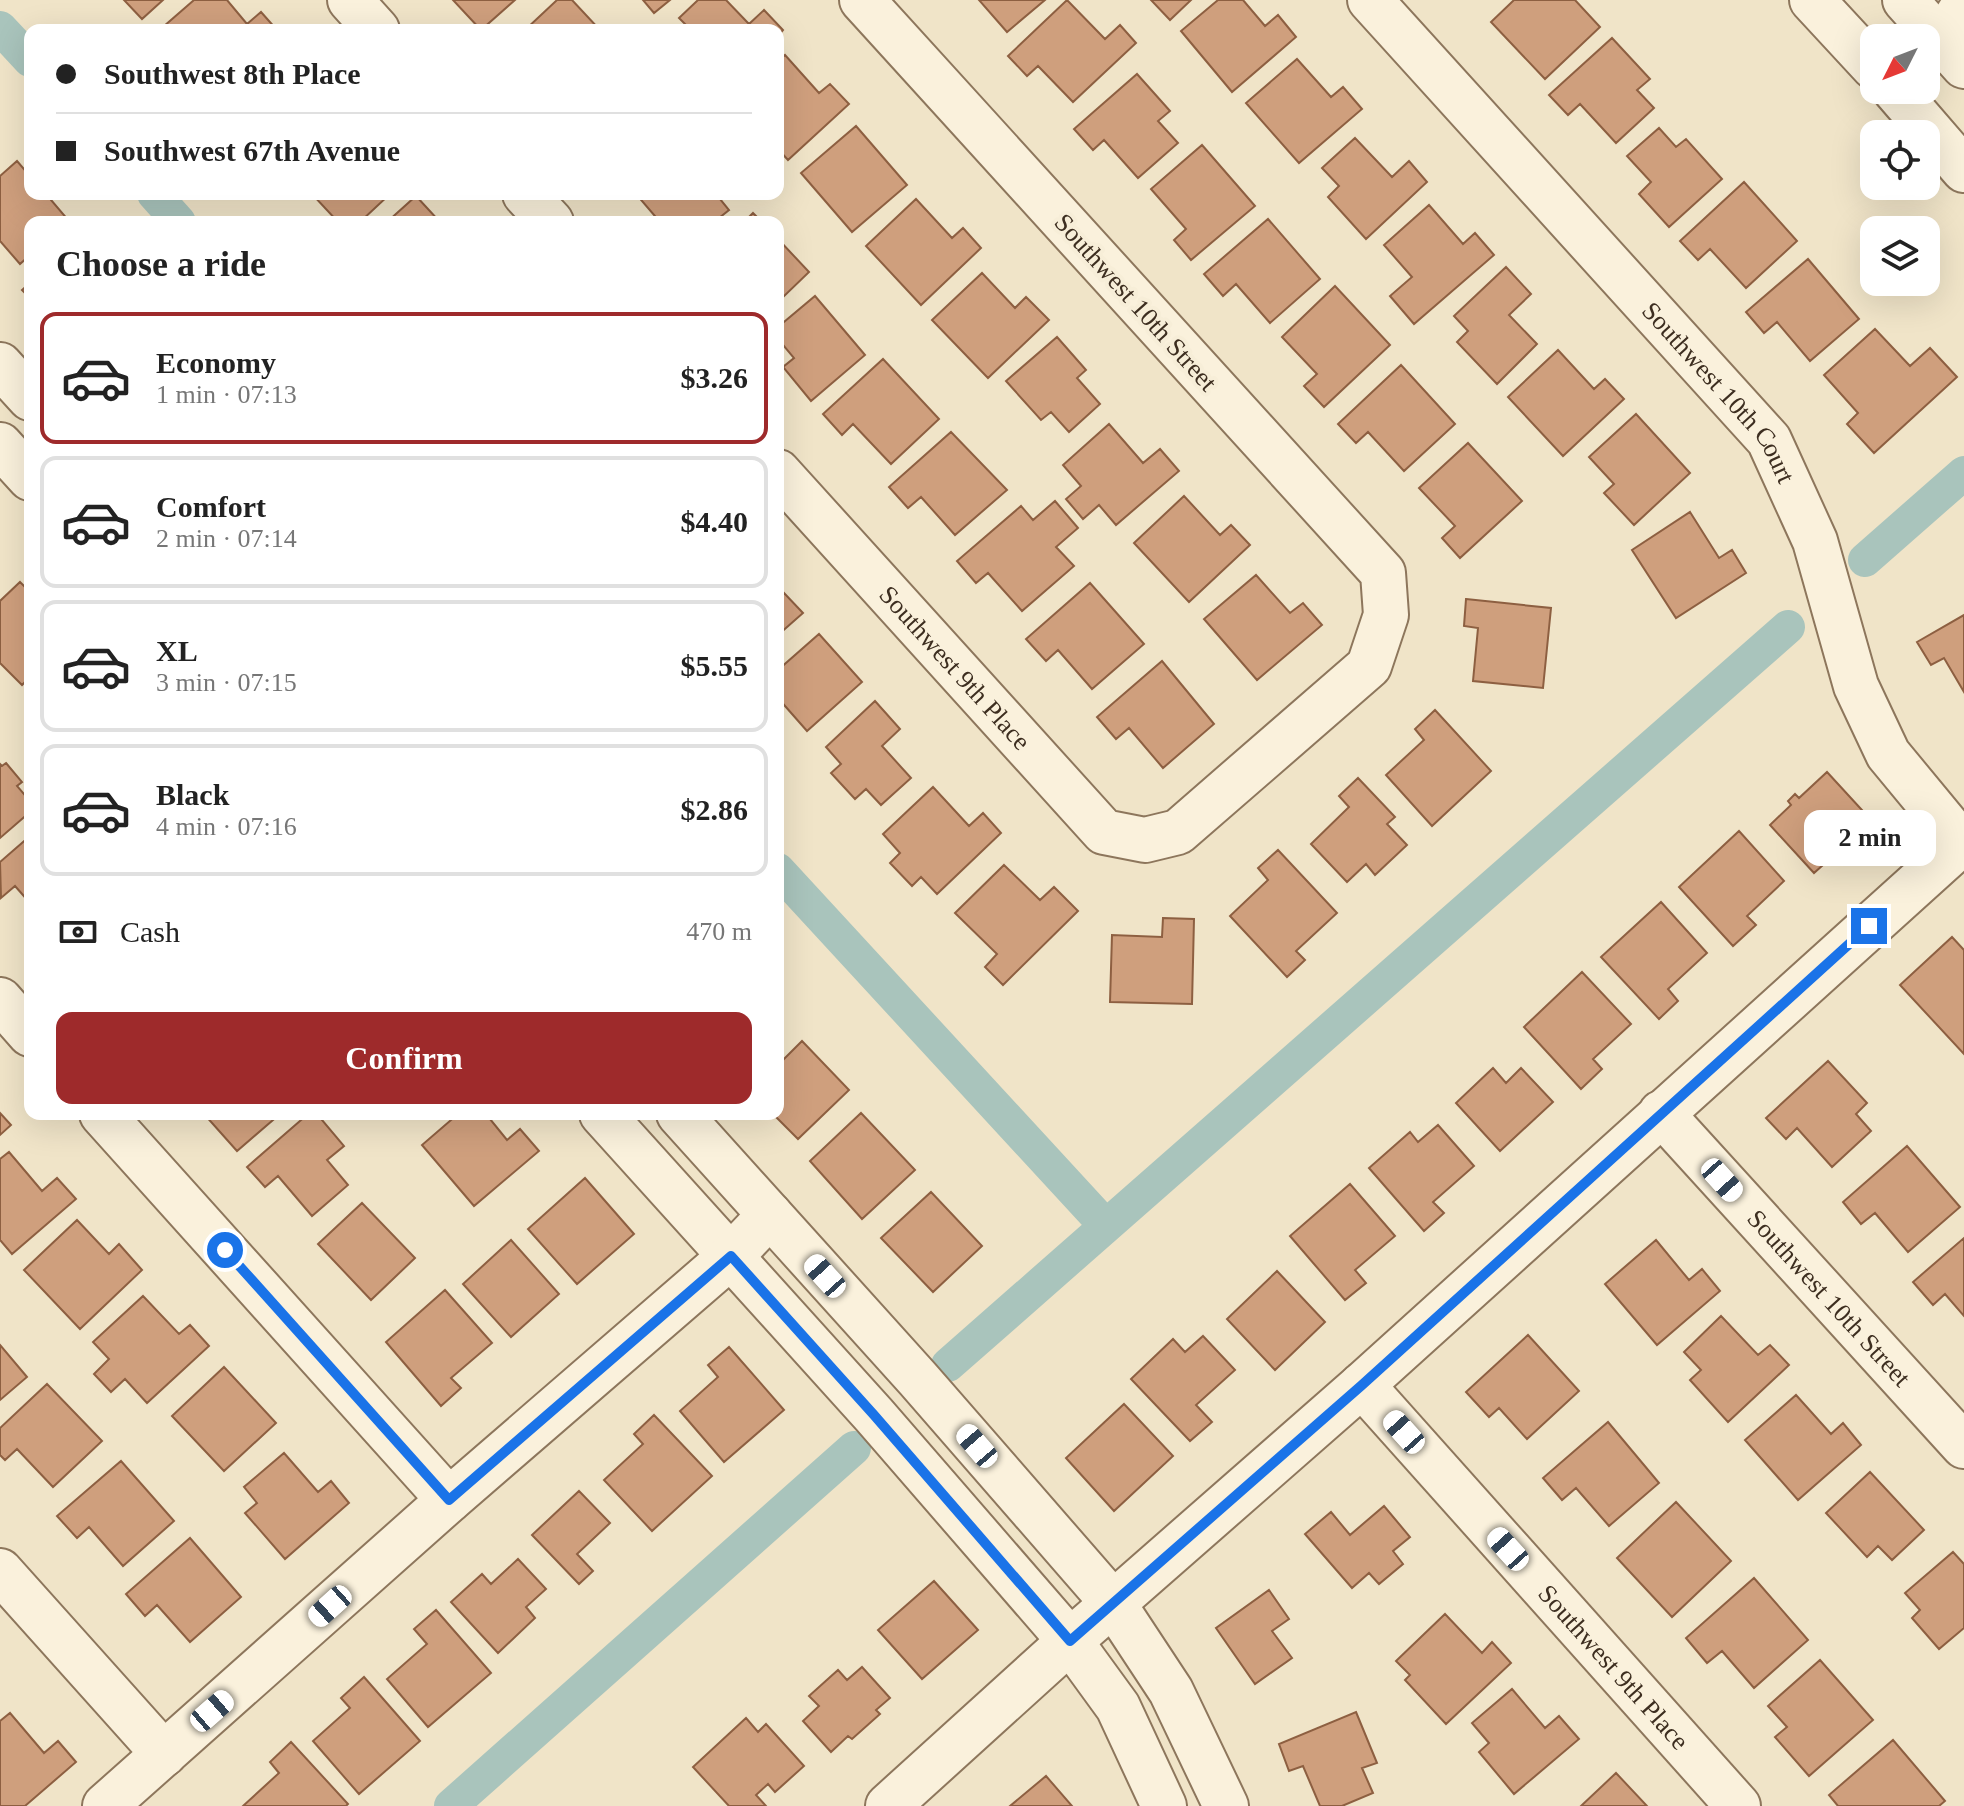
<!DOCTYPE html>
<meta charset="utf-8">
<style>
:root{--surface:#fff;--page:#f6f6f6;--text:#222;--muted:#767676;--line:#e0e0e0;--accent:#9e2a2b}
body{margin:0;font-family:Georgia,serif;background:var(--page);color:var(--text);height:100vh;display:flex;flex-direction:column;font-size:30px;white-space:nowrap}
*{box-sizing:border-box;margin:0}
p{font-size:26px;color:var(--muted)}
.icon{flex:none;width:44px;height:44px;fill:none;stroke:currentColor;stroke-width:2;stroke-linecap:round;stroke-linejoin:round}
.map{position:relative;flex:1;overflow:hidden}
.panel{position:absolute;left:24px;top:216px;width:760px;height:904px;display:flex;flex-direction:column;background:var(--surface);border-radius:16px;box-shadow:0 8px 32px #0002}
.panel>*{flex:none}
.guide{position:absolute;left:24px;top:24px;width:760px;height:176px;border-radius:16px;box-shadow:0 8px 32px #0002;display:grid;align-content:center;height:176px;padding:0 32px;background:var(--surface)}
.needle{width:52px;rotate:228deg}
.fabs{position:absolute;left:1860px;top:24px;display:grid;gap:16px}
.fabs a{display:grid;place-items:center;width:80px;height:80px;border-radius:16px;background:var(--surface);box-shadow:0 8px 32px #0002;font-size:40px}
.end{position:absolute;width:36px;height:36px;margin:-18px;border:10px solid #1a73e8;background:#fff;box-shadow:0 0 0 4px #fff}
.from{border-radius:50%}
.bubble{position:absolute;height:56px;border-radius:16px;background:var(--surface);box-shadow:0 8px 32px #0002;font-size:26px;font-weight:700;line-height:56px;text-align:center}
.car{position:absolute;width:24px;height:48px;margin:-24px -12px;border-radius:10px;box-shadow:0 0 6px 2px #0007;background:linear-gradient(#fff 24%,#345 0 40%,#fff 0 76%,#345 0 86%,#fff 0)}
.guide b{display:flex;align-items:center;gap:28px;height:76px;font-size:30px}
.guide b+b{border-top:2px solid var(--line)}
.guide i{width:20px;height:20px;background:var(--text)}
ul{padding:0;list-style:none}
li{display:flex;align-items:center;gap:24px;height:132px;margin:0 16px 12px;padding:0 16px;border:4px solid var(--line);border-radius:16px}
li div{flex:1}
li b{display:block;font-size:30px}
li em{font-style:normal;font-weight:700}
li.active{border-color:var(--accent)}
li>.icon{width:72px;height:72px;stroke-width:1.5}
h2{padding:0 32px;font-size:36px;line-height:96px}
.pay{display:flex;align-items:center;gap:20px;height:88px;padding:0 32px;font-size:30px}
.pay p{margin-inline-start:auto}
.action{display:flex;gap:16px;margin-top:auto;padding:16px 32px}
.action a{flex:1;height:92px;border-radius:16px;background:var(--accent);color:#fff;font-size:32px;font-weight:700;line-height:92px;text-align:center}
.map>svg:first-child{display:block}
</style>
<div class="map">
<svg width="1964" height="1806" viewBox="0 0 1964 1806">
<rect width="100%" height="100%" fill="#f0e4c8"/>
<g fill="none" stroke-linecap="round" stroke-linejoin="round">
<!-- canal -->
<path stroke="#a9c4bc" stroke-width="34" d="M 0,28 L 30,60
M 154,194 L 179,222
M 1865,560 L 1964,473
M 778,870 L 1105,1225
M 948,1365 L 1788,627
M 451,1806 L 854,1448"/>
</g>
<!-- building -->
<path fill="#cf9f7d" stroke="#8d5f41" stroke-width="2" d="M 124,0 L 163,0 L 142,19 Z
M 194,0 L 227,0 L 247,24 L 261,12 L 277,30 L 165,30 L 163,27 Z
M 453,0 L 515,0 L 481,30 Z
M 557,0 L 572,0 L 600,30 L 525,30 Z
M 643,0 L 670,0 L 654,13 Z
M 698,0 L 726,0 L 749,24 L 764,10 L 783,30 L 778,36 L 778,30 L 691,30 L 679,18 Z
M 979,0 L 1045,0 L 1007,32 Z
M 1067,0 L 1105,39 L 1120,25 L 1136,43 L 1073,102 L 1038,66 L 1027,76 L 1008,56 Z
M 1151,0 L 1191,0 L 1170,20 Z
M 1218,0 L 1243,0 L 1265,26 L 1278,15 L 1296,37 L 1232,92 L 1181,31 Z
M 1514,0 L 1575,0 L 1600,27 L 1545,79 L 1491,22 Z
M 1612,38 L 1650,79 L 1637,90 L 1654,108 L 1616,143 L 1580,104 L 1568,115 L 1549,95 Z
M 785,55 L 819,93 L 830,84 L 849,104 L 788,160 L 778,149 L 778,61 Z
M 1297,59 L 1331,97 L 1343,87 L 1362,109 L 1299,163 L 1246,103 Z
M 1137,74 L 1170,111 L 1158,121 L 1178,143 L 1138,178 L 1104,140 L 1093,150 L 1074,129 Z
M 856,126 L 907,185 L 852,232 L 801,173 Z
M 1659,128 L 1676,147 L 1686,139 L 1722,179 L 1669,227 L 1639,194 L 1651,182 L 1627,156 Z
M 1355,138 L 1392,177 L 1409,161 L 1427,182 L 1366,239 L 1328,197 L 1339,186 L 1322,168 Z
M 1202,145 L 1255,206 L 1191,260 L 1174,240 L 1186,229 L 1151,189 Z
M 17,161 L 30,176 L 30,194 L 46,194 L 69,221 L 30,222 L 30,255 L 20,264 L 0,241 L 0,176 Z
M 1744,182 L 1797,241 L 1746,288 L 1710,249 L 1698,260 L 1680,241 Z
M 312,194 L 390,194 L 360,222 L 338,222 Z
M 636,194 L 716,194 L 729,210 L 714,222 L 660,222 Z
M 416,196 L 440,222 L 387,222 Z
M 916,199 L 952,238 L 963,228 L 981,248 L 921,305 L 866,246 Z
M 1429,205 L 1463,244 L 1475,233 L 1494,255 L 1414,324 L 1390,296 L 1412,277 L 1384,245 Z
M 753,213 L 762,222 L 744,222 Z
M 1268,219 L 1320,279 L 1270,323 L 1236,284 L 1223,296 L 1204,274 Z
M 778,239 L 809,272 L 778,302 Z
M 1808,259 L 1859,319 L 1810,361 L 1777,322 L 1764,333 L 1746,312 Z
M 1506,267 L 1531,294 L 1509,315 L 1537,344 L 1497,384 L 1457,342 L 1468,331 L 1454,316 Z
M 982,273 L 1015,308 L 1026,297 L 1049,320 L 988,378 L 932,320 Z
M 30,283 L 30,298 L 22,290 Z
M 1335,286 L 1390,345 L 1324,407 L 1304,386 L 1317,374 L 1282,337 Z
M 815,296 L 865,355 L 811,401 L 783,367 L 794,358 L 778,339 L 778,327 Z
M 1875,329 L 1910,366 L 1930,348 L 1957,377 L 1874,453 L 1847,424 L 1858,413 L 1824,375 Z
M 1057,337 L 1086,370 L 1077,378 L 1100,404 L 1069,432 L 1051,412 L 1041,420 L 1006,381 Z
M 1558,350 L 1594,389 L 1605,379 L 1624,399 L 1563,456 L 1508,397 Z
M 883,359 L 939,419 L 891,464 L 853,424 L 842,435 L 823,414 Z
M 1401,365 L 1455,424 L 1404,471 L 1368,432 L 1356,443 L 1338,424 Z
M 1636,414 L 1690,473 L 1634,525 L 1604,493 L 1614,484 L 1589,457 Z
M 1109,424 L 1143,463 L 1160,449 L 1179,471 L 1116,525 L 1099,505 L 1083,519 L 1066,499 L 1081,486 L 1063,465 Z
M 951,432 L 1007,490 L 955,535 L 921,497 L 908,508 L 889,487 Z
M 1468,443 L 1522,501 L 1460,558 L 1442,538 L 1455,526 L 1419,488 Z
M 1184,496 L 1220,535 L 1231,525 L 1250,545 L 1189,602 L 1134,543 Z
M 1055,501 L 1078,528 L 1056,547 L 1074,566 L 1022,611 L 988,573 L 976,583 L 957,561 L 1021,506 L 1033,520 Z
M 1690,512 L 1719,558 L 1732,550 L 1746,573 L 1676,618 L 1632,550 Z
M 1256,575 L 1290,613 L 1303,603 L 1322,625 L 1257,680 L 1204,619 Z
M 20,582 L 30,592 L 30,677 L 22,685 L 0,663 L 0,601 Z
M 1090,583 L 1144,644 L 1092,689 L 1058,650 L 1046,661 L 1026,639 Z
M 784,593 L 803,613 L 778,635 L 778,599 Z
M 1466,599 L 1551,608 L 1543,688 L 1473,681 L 1478,628 L 1464,626 Z
M 1964,615 L 1964,692 L 1944,658 L 1931,665 L 1917,642 Z
M 819,634 L 862,682 L 807,731 L 778,698 L 778,670 Z
M 1162,661 L 1214,724 L 1163,768 L 1129,728 L 1116,739 L 1097,717 Z
M 875,701 L 900,729 L 882,746 L 911,778 L 881,805 L 866,789 L 855,799 L 831,773 L 841,764 L 826,747 Z
M 1435,710 L 1491,771 L 1432,826 L 1386,775 L 1424,740 L 1415,729 Z
M 6,763 L 22,782 L 17,786 L 30,801 L 30,812 L 0,838 L 0,764 L 2,766 Z
M 1827,772 L 1872,821 L 1814,873 L 1770,825 L 1791,805 L 1788,801 L 1795,794 L 1799,798 Z
M 1358,778 L 1395,817 L 1387,824 L 1407,845 L 1375,875 L 1366,864 L 1347,882 L 1311,844 L 1349,807 L 1339,796 Z
M 933,787 L 969,826 L 983,813 L 1001,833 L 937,894 L 921,877 L 912,886 L 890,863 L 900,853 L 883,834 Z
M 1739,831 L 1784,881 L 1747,916 L 1756,925 L 1733,946 L 1679,887 Z
M 30,836 L 30,903 L 15,886 L 1,898 L 0,862 Z
M 1278,850 L 1337,913 L 1296,951 L 1305,960 L 1287,977 L 1230,916 L 1268,880 L 1258,868 Z
M 1004,865 L 1040,900 L 1054,887 L 1078,911 L 1003,985 L 985,967 L 997,954 L 955,913 Z
M 1661,902 L 1707,953 L 1668,989 L 1678,1001 L 1659,1019 L 1601,957 Z
M 1163,918 L 1194,919 L 1192,1004 L 1110,1002 L 1112,935 L 1162,937 Z
M 1952,937 L 1964,950 L 1964,1054 L 1900,985 Z
M 1582,972 L 1631,1024 L 1593,1059 L 1602,1069 L 1581,1089 L 1524,1027 Z
M 802,1041 L 849,1090 L 798,1139 L 773,1114 L 778,1114 L 778,1065 Z
M 1828,1061 L 1867,1103 L 1856,1114 L 1871,1131 L 1832,1167 L 1797,1128 L 1786,1139 L 1766,1118 Z
M 1493,1068 L 1506,1083 L 1521,1068 L 1553,1102 L 1500,1151 L 1456,1103 Z
M 0,1113 L 11,1125 L 0,1135 Z
M 861,1113 L 915,1170 L 862,1219 L 810,1161 Z
M 204,1114 L 280,1114 L 237,1151 Z
M 308,1114 L 317,1114 L 344,1146 L 327,1160 L 348,1185 L 312,1216 L 278,1176 L 265,1187 L 247,1167 Z
M 458,1114 L 486,1114 L 507,1140 L 520,1129 L 539,1151 L 474,1206 L 422,1145 Z
M 1438,1125 L 1474,1166 L 1433,1202 L 1444,1213 L 1424,1231 L 1369,1168 L 1410,1132 L 1418,1142 Z
M 1907,1146 L 1960,1207 L 1908,1252 L 1875,1213 L 1861,1224 L 1843,1202 Z
M 9,1152 L 42,1191 L 57,1178 L 76,1199 L 12,1254 L 0,1240 L 0,1159 Z
M 585,1178 L 634,1234 L 577,1284 L 528,1229 Z
M 1350,1184 L 1395,1236 L 1355,1270 L 1366,1283 L 1345,1300 L 1290,1236 Z
M 931,1192 L 982,1246 L 933,1292 L 881,1238 Z
M 362,1203 L 415,1258 L 371,1300 L 318,1244 Z
M 77,1220 L 109,1254 L 119,1244 L 142,1270 L 80,1329 L 24,1270 Z
M 1964,1238 L 1964,1316 L 1945,1294 L 1933,1305 L 1913,1282 Z
M 511,1240 L 559,1294 L 511,1337 L 463,1284 Z
M 1656,1240 L 1689,1280 L 1702,1269 L 1720,1291 L 1657,1345 L 1605,1284 Z
M 1277,1271 L 1325,1322 L 1275,1370 L 1227,1319 Z
M 445,1290 L 492,1343 L 451,1378 L 461,1388 L 441,1406 L 386,1342 Z
M 143,1296 L 179,1334 L 190,1325 L 209,1346 L 147,1403 L 125,1379 L 111,1392 L 94,1374 L 109,1359 L 93,1342 Z
M 1721,1316 L 1758,1355 L 1770,1345 L 1789,1365 L 1728,1422 L 1690,1380 L 1701,1370 L 1684,1352 Z
M 1528,1335 L 1579,1391 L 1527,1439 L 1499,1408 L 1489,1417 L 1466,1392 Z
M 1203,1336 L 1235,1370 L 1196,1405 L 1212,1422 L 1190,1441 L 1131,1379 L 1173,1339 L 1185,1352 Z
M 0,1345 L 27,1377 L 0,1400 Z
M 729,1347 L 784,1410 L 724,1462 L 680,1411 L 718,1377 L 708,1365 Z
M 224,1367 L 276,1423 L 224,1471 L 172,1416 Z
M 47,1384 L 102,1441 L 53,1487 L 17,1449 L 5,1460 L 0,1455 L 0,1428 Z
M 1796,1395 L 1831,1434 L 1843,1423 L 1861,1445 L 1798,1500 L 1745,1440 Z
M 1124,1404 L 1173,1456 L 1114,1511 L 1066,1458 Z
M 654,1415 L 712,1476 L 652,1531 L 604,1480 L 643,1444 L 634,1434 Z
M 1608,1422 L 1659,1483 L 1609,1526 L 1576,1488 L 1562,1500 L 1543,1478 Z
M 284,1453 L 318,1492 L 331,1481 L 349,1503 L 285,1559 L 245,1513 L 257,1503 L 244,1487 Z
M 121,1461 L 174,1521 L 123,1566 L 89,1527 L 77,1538 L 57,1516 Z
M 1870,1472 L 1924,1530 L 1892,1560 L 1878,1546 L 1867,1557 L 1826,1513 Z
M 579,1491 L 610,1523 L 577,1554 L 593,1571 L 579,1584 L 532,1535 Z
M 1676,1502 L 1731,1561 L 1672,1617 L 1617,1558 Z
M 1384,1506 L 1410,1537 L 1393,1551 L 1403,1564 L 1379,1584 L 1369,1573 L 1352,1588 L 1305,1534 L 1331,1512 L 1350,1535 Z
M 190,1538 L 241,1597 L 190,1642 L 157,1605 L 145,1616 L 126,1594 Z
M 1953,1552 L 1964,1564 L 1964,1628 L 1939,1649 L 1912,1618 L 1920,1610 L 1905,1593 Z
M 518,1559 L 546,1589 L 526,1607 L 535,1618 L 498,1653 L 451,1602 L 482,1574 L 491,1584 Z
M 1754,1578 L 1808,1640 L 1754,1688 L 1722,1651 L 1707,1663 L 1686,1638 Z
M 934,1581 L 978,1630 L 922,1679 L 878,1630 Z
M 1269,1590 L 1289,1619 L 1272,1631 L 1292,1658 L 1255,1684 L 1216,1628 Z
M 436,1610 L 491,1673 L 428,1727 L 387,1679 L 427,1644 L 414,1629 Z
M 1445,1614 L 1482,1653 L 1492,1642 L 1511,1663 L 1446,1724 L 1405,1680 L 1410,1675 L 1396,1661 Z
M 1820,1660 L 1873,1720 L 1809,1776 L 1775,1737 L 1787,1727 L 1768,1706 Z
M 862,1667 L 890,1698 L 876,1710 L 880,1714 L 852,1739 L 848,1736 L 831,1752 L 803,1721 L 819,1706 L 809,1696 L 838,1670 L 847,1680 Z
M 364,1677 L 420,1741 L 359,1794 L 313,1741 L 350,1708 L 341,1698 Z
M 1512,1689 L 1545,1728 L 1559,1716 L 1579,1739 L 1514,1794 L 1479,1752 L 1489,1743 L 1472,1723 Z
M 1356,1712 L 1377,1763 L 1362,1768 L 1373,1793 L 1342,1806 L 1320,1806 L 1303,1766 L 1289,1771 L 1279,1744 Z
M 10,1713 L 44,1753 L 58,1741 L 76,1762 L 25,1806 L 0,1806 L 0,1721 Z
M 746,1718 L 758,1732 L 766,1724 L 804,1766 L 775,1792 L 768,1784 L 756,1795 L 766,1806 L 729,1806 L 693,1767 Z
M 1893,1740 L 1945,1801 L 1939,1806 L 1838,1806 L 1829,1795 Z
M 291,1742 L 348,1804 L 346,1806 L 243,1806 L 279,1773 L 270,1762 Z
M 1616,1773 L 1647,1806 L 1581,1806 Z
M 1046,1776 L 1072,1806 L 1010,1806 Z"/>
<g fill="none" stroke-linecap="round" stroke-linejoin="round">
<!-- minor casing -->
<g stroke="#8d765c" stroke-width="48">
<g id="minor">
<path d="M 350,0 L 377,30"/>
<path id="s1" d="M 1370,0 L 1769,440 L 1815,541 L 1856,686 L 1888,754 L 1964,846"/>
<path d="M 1812,0 L 1874,67"/>
<path d="M 1905,0 L 1964,66"/>
<path d="M 1926,56 L 1942,40 L 1964,5"/>
<path d="M 1895,90 L 1964,170"/>
<path d="M 525,194 L 551,222"/>
<path d="M 0,365 L 30,398"/>
<path d="M 0,445 L 30,478"/>
<path id="s2" d="M 778,472 L 1104,832 L 1145,840 L 1178,832 L 1369,666 L 1386,615 L 1383,573 L 862,0"/>
<path d="M 0,1000 L 30,1034"/>
<path id="s3" d="M 1661,1113 L 1964,1446"/>
<path d="M 102,1114 L 449,1500"/>
<path d="M 602,1114 L 874,1415 L 1070,1641 L 1118,1707 L 1164,1806"/>
<path d="M 679,1114 L 918,1379 L 1113,1603 L 1171,1691 L 1226,1806"/>
<path id="s4" d="M 1362,1385 L 1738,1806"/>
<path d="M 0,1571 L 164,1754"/>
<path d="M 105,1806 L 449,1500 L 731,1256 L 770,1215"/>
<path d="M 888,1806 L 1070,1641 L 1362,1385 L 1962,843"/>
</g>
</g>
<!-- minor -->
<use href="#minor" stroke="#faf1dc" stroke-width="44"/>
</g>
<g fill="none" stroke-linecap="round" stroke-linejoin="round">
<!-- route -->
<path stroke="#1a73e8" stroke-width="10" d="M 225,1250 L 449,1500 L 731,1256 L 874,1415 L 1070,1641 L 1362,1385 L 1869,926"/>
</g>
<g text-anchor="middle" stroke-width="8" stroke-linejoin="round" paint-order="stroke">
<!-- street labels -->
<g font-size="26" fill="#3d2e20" stroke="#f7eed8">
<text transform="translate(1136 302) rotate(48)" y="9">Southwest 10th Street</text>
<text dy="9" stroke="none"><textPath href="#s1" startOffset="526">Southwest 10th Court</textPath></text>
<text dy="9" stroke="none"><textPath href="#s2" startOffset="264">Southwest 9th Place</textPath></text>
<text dy="9" stroke="none"><textPath href="#s3" startOffset="250">Southwest 10th Street</textPath></text>
<text dy="9" stroke="none"><textPath href="#s4" startOffset="378">Southwest 9th Place</textPath></text>
</g>
</g>
</svg>
<div class="fabs">
<a><svg class="needle" viewBox="-14 -14 28 28"><path d="M0-13l5 13h-10z" fill="#e53935"/><path d="M0 13l5-13h-10z" fill="#767676"/></svg></a>
<a><svg class="icon" aria-label="locate" viewBox="0 0 24 24"><circle cx="12" cy="12" r="6"/><path d="M12 2v4M12 18v4M2 12h4M18 12h4"/></svg></a>
<a><svg class="icon" aria-label="layers" viewBox="0 0 24 24"><path d="M12 4l9 5-9 5-9-5zM3 14l9 5 9-5"/></svg></a>
</div>
<i class="end from" style="left:225px;top:1250px"></i>
<i class="end" style="left:1869px;top:926px"></i>
<div class="bubble" style="left:1804px;top:810px;width:132px">2 min</div>
<i class="car" style="left:1722px;top:1180px;rotate:138deg"></i>
<i class="car" style="left:825px;top:1276px;rotate:318deg"></i>
<i class="car" style="left:1404px;top:1432px;rotate:318deg"></i>
<i class="car" style="left:977px;top:1446px;rotate:319deg"></i>
<i class="car" style="left:1508px;top:1549px;rotate:318deg"></i>
<i class="car" style="left:330px;top:1606px;rotate:228deg"></i>
<i class="car" style="left:212px;top:1711px;rotate:49deg"></i>
<div class="guide">
<b><i class="from"></i>Southwest 8th Place</b>
<b><i></i>Southwest 67th Avenue</b>
</div>
<section class="panel">
<h2>Choose a ride</h2>
<ul>
<li class="active"><svg class="icon" aria-label="car" viewBox="0 0 24 24"><path d="M5 17H2v-5l4-1 3-4h7l3 4 3 1v5h-3M9 17h6M6 11h13"/><circle cx="7" cy="17" r="2"/><circle cx="17" cy="17" r="2"/></svg><div><b>Economy</b><p>1 min · 07:13</p></div><em>$3.26</em></li>
<li><svg class="icon" aria-label="car" viewBox="0 0 24 24"><path d="M5 17H2v-5l4-1 3-4h7l3 4 3 1v5h-3M9 17h6M6 11h13"/><circle cx="7" cy="17" r="2"/><circle cx="17" cy="17" r="2"/></svg><div><b>Comfort</b><p>2 min · 07:14</p></div><em>$4.40</em></li>
<li><svg class="icon" aria-label="car" viewBox="0 0 24 24"><path d="M5 17H2v-5l4-1 3-4h7l3 4 3 1v5h-3M9 17h6M6 11h13"/><circle cx="7" cy="17" r="2"/><circle cx="17" cy="17" r="2"/></svg><div><b>XL</b><p>3 min · 07:15</p></div><em>$5.55</em></li>
<li><svg class="icon" aria-label="car" viewBox="0 0 24 24"><path d="M5 17H2v-5l4-1 3-4h7l3 4 3 1v5h-3M9 17h6M6 11h13"/><circle cx="7" cy="17" r="2"/><circle cx="17" cy="17" r="2"/></svg><div><b>Black</b><p>4 min · 07:16</p></div><em>$2.86</em></li>
</ul>
<div class="pay"><svg class="icon" aria-label="cash" viewBox="0 0 24 24"><path d="M3 7h18v10H3z"/><circle cx="12" cy="12" r="2"/></svg>Cash<p>470 m</p></div>
<div class="action"><a>Confirm</a></div>
</section>
</div>
